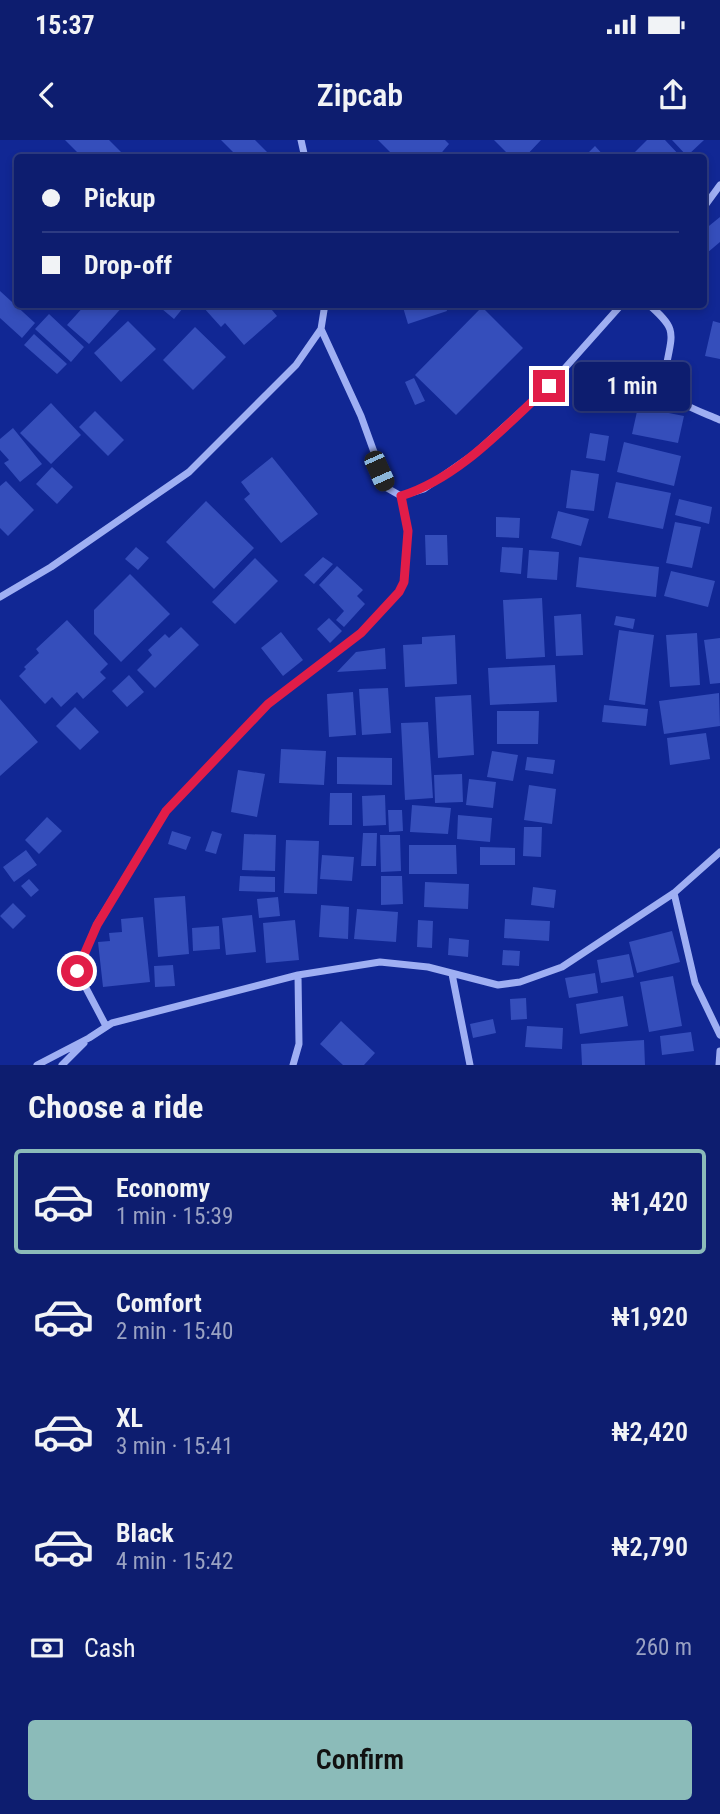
<!DOCTYPE html>
<meta charset="utf-8">
<style>
:root{--surface:#0d1d6f;--page:#162674;--text:#f1f3f6;--muted:#9aa2c3;--line:#2d3b82;--accent:#8bbbb9}
body{margin:0;font-family:"Roboto Condensed",sans-serif;background:var(--page);color:var(--text);height:100vh;display:flex;flex-direction:column;font-size:26px;white-space:nowrap}
*{box-sizing:border-box;margin:0}
p{font-size:23px;color:var(--muted)}
.icon{flex:none;width:38px;height:38px;fill:none;stroke:currentColor;stroke-width:2;stroke-linecap:round;stroke-linejoin:round}
.map{position:relative;height:925px;overflow:hidden}
.sheet{display:flex;flex-direction:column;background:var(--surface);flex:1}
.sheet>*{flex:none}
.banner{position:absolute;left:14px;top:14px;width:693px;height:154px;border-radius:7px;box-shadow:0 4px 10px #0003,0 0 0 2px var(--line);display:grid;align-content:center;height:154px;padding:0 28px;background:var(--surface)}
.end{position:absolute;width:32px;height:32px;margin:-16px;border:9px solid #e11d48;background:#fff;box-shadow:0 0 0 4px #fff}
.from{border-radius:50%}
.bubble{position:absolute;height:49px;border-radius:7px;background:var(--surface);box-shadow:0 4px 10px #0003,0 0 0 2px var(--line);font-size:23px;font-weight:600;line-height:49px;text-align:center}
.car{position:absolute;width:21px;height:42px;margin:-21px -10px;border-radius:9px;box-shadow:0 0 5px 2px #0007;background:linear-gradient(#222 24%,#8ab4d8 0 40%,#222 0 76%,#8ab4d8 0 86%,#222 0)}
.banner b{display:flex;align-items:center;gap:24px;height:66px;font-size:26px}
.banner b+b{border-top:2px solid var(--line)}
.banner i{width:18px;height:18px;background:var(--text)}
ul{padding:0;list-style:none}
li{display:flex;align-items:center;gap:21px;height:105px;margin:0 14px 10px;padding:0 14px;border:4px solid transparent;border-radius:7px}
li div{flex:1}
li b{display:block;font-size:26px}
li em{font-style:normal;font-weight:600}
li.current{border-color:var(--accent)}
li>.icon{width:63px;height:63px;stroke-width:1.5}
h2{padding:0 28px;font-size:32px;line-height:84px}
.pay{display:flex;align-items:center;gap:18px;height:77px;padding:0 28px;font-size:26px}
.pay p{margin-inline-start:auto}
.cta{display:flex;gap:14px;margin-top:auto;padding:14px 28px}
.cta a{flex:1;height:80px;border-radius:7px;background:var(--accent);color:#111;font-size:28px;font-weight:600;line-height:80px;text-align:center}
.status{display:flex;justify-content:space-between;align-items:center;height:49px;padding:0 35px;background:var(--surface);direction:ltr}
.status svg{height:19px;fill:currentColor}
header{display:flex;justify-content:space-between;align-items:center;height:91px;padding:0 28px;background:var(--surface);font-size:32px;font-weight:600}
.map>svg:first-child{display:block}
</style>
<div class="status"><b>15:37</b><svg viewBox="0 0 49 12"><path d="M0 12V9h3v3zM5 12V6h3v6zM10 12V3h3v9zM15 12V0h3v12zM26 1h20v11H26zM47 4h2v5h-2z"/></svg></div>
<header><svg class="icon" aria-label="back" viewBox="0 0 24 24"><path d="M15 5l-7 7 7 7"/></svg>Zipcab<svg class="icon" aria-label="share" viewBox="0 0 24 24"><path d="M12 15V3M7 8l5-5 5 5M5 13v7h14v-7"/></svg></header>
<div class="map">
<svg width="720" height="925" viewBox="0 0 720 925">
<rect width="100%" height="100%" fill="#112794"/>
<!-- building -->
<path fill="#354ebb" d="M 65,0 L 109,0 L 127,18 L 83,18 Z
M 221,0 L 255,0 L 273,18 L 239,18 Z
M 378,0 L 445,0 L 449,4 L 437,18 L 396,18 Z
M 494,0 L 541,0 L 524,18 L 512,18 Z
M 647,0 L 665,0 L 682,18 L 629,18 Z
M 672,0 L 704,0 L 687,16 Z
M 595,6 L 606,18 L 583,18 Z
M 720,77 L 720,102 L 707,113 L 704,108 L 704,90 Z
M 0,151 L 35,183 L 22,198 L 0,178 Z
M 86,164 L 125,164 L 89,204 L 67,185 Z
M 156,164 L 178,164 L 183,168 L 174,179 Z
M 205,164 L 267,164 L 277,176 L 244,205 L 225,183 L 221,187 L 203,167 Z
M 402,164 L 445,164 L 447,171 L 408,184 Z
M 482,167 L 523,208 L 456,275 L 415,235 Z
M 49,174 L 84,207 L 71,222 L 35,189 Z
M 128,181 L 156,209 L 121,242 L 94,213 Z
M 713,181 L 720,183 L 720,219 L 705,216 Z
M 195,187 L 226,217 L 193,250 L 163,220 Z
M 34,194 L 67,224 L 57,234 L 24,205 Z
M 414,238 L 425,261 L 415,265 L 405,242 Z
M 51,263 L 81,295 L 51,324 L 20,293 Z
M 638,267 L 684,276 L 678,303 L 632,294 Z
M 95,271 L 124,300 L 108,316 L 79,287 Z
M 13,288 L 42,324 L 20,342 L 4,323 L 9,320 L 0,310 L 0,299 Z
M 590,293 L 609,296 L 605,321 L 586,318 Z
M 624,302 L 681,316 L 674,346 L 617,332 Z
M 272,317 L 318,374 L 281,403 L 244,359 L 250,354 L 241,342 Z
M 52,327 L 73,347 L 57,364 L 36,344 Z
M 571,330 L 599,334 L 594,371 L 566,368 Z
M 6,341 L 34,370 L 8,396 L 0,388 L 0,346 Z
M 616,342 L 671,353 L 663,389 L 608,378 Z
M 679,359 L 712,367 L 709,384 L 675,375 Z
M 206,361 L 254,408 L 214,449 L 166,402 Z
M 558,371 L 589,379 L 581,406 L 551,398 Z
M 496,377 L 520,378 L 519,398 L 496,397 Z
M 675,382 L 701,387 L 692,428 L 666,423 Z
M 425,395 L 447,395 L 448,425 L 426,425 Z
M 136,407 L 149,418 L 138,430 L 125,419 Z
M 502,407 L 523,408 L 521,434 L 500,432 Z
M 529,410 L 559,412 L 557,440 L 527,438 Z
M 323,417 L 333,424 L 314,444 L 304,435 Z
M 579,417 L 659,427 L 656,457 L 576,447 Z
M 255,418 L 278,441 L 235,484 L 212,462 Z
M 337,426 L 363,450 L 357,456 L 365,464 L 344,487 L 336,480 L 344,471 L 319,445 Z
M 671,431 L 715,441 L 708,467 L 664,456 Z
M 130,434 L 170,474 L 121,522 L 94,494 L 94,470 Z
M 542,458 L 545,517 L 506,519 L 503,460 Z
M 581,474 L 583,515 L 556,516 L 554,476 Z
M 616,476 L 635,479 L 633,489 L 614,485 Z
M 329,478 L 342,491 L 330,503 L 317,489 Z
M 67,480 L 108,524 L 100,532 L 106,538 L 83,559 L 77,552 L 61,567 L 52,557 L 45,564 L 19,536 L 26,529 L 24,527 L 39,513 L 36,509 Z
M 181,487 L 199,505 L 155,548 L 137,530 L 152,515 L 148,510 L 165,494 L 169,498 Z
M 619,490 L 654,495 L 645,565 L 609,560 Z
M 281,492 L 303,520 L 283,536 L 261,508 Z
M 697,493 L 700,545 L 670,547 L 666,495 Z
M 455,495 L 457,544 L 405,547 L 403,505 L 422,504 L 422,497 Z
M 720,498 L 720,543 L 710,544 L 704,500 Z
M 385,508 L 386,529 L 337,532 L 356,512 Z
M 555,525 L 557,562 L 490,565 L 488,528 Z
M 129,535 L 144,552 L 127,567 L 112,551 Z
M 388,548 L 391,593 L 362,595 L 359,549 Z
M 353,552 L 356,595 L 329,597 L 327,554 Z
M 719,553 L 720,586 L 664,594 L 659,561 Z
M 471,555 L 474,615 L 438,618 L 435,557 Z
M 0,559 L 38,602 L 0,636 Z
M 604,565 L 648,569 L 646,586 L 602,582 Z
M 75,567 L 99,592 L 80,610 L 56,586 Z
M 497,571 L 539,571 L 538,604 L 497,604 Z
M 428,582 L 433,658 L 405,660 L 401,583 Z
M 706,593 L 710,619 L 670,625 L 667,598 Z
M 281,609 L 326,611 L 324,645 L 279,643 Z
M 492,611 L 518,615 L 513,641 L 487,637 Z
M 337,617 L 392,618 L 392,645 L 337,644 Z
M 527,617 L 555,620 L 553,634 L 525,630 Z
M 238,630 L 265,634 L 257,677 L 231,672 Z
M 462,634 L 463,662 L 435,663 L 434,635 Z
M 469,639 L 496,642 L 493,668 L 466,665 Z
M 529,645 L 556,649 L 552,684 L 524,680 Z
M 330,653 L 352,653 L 352,685 L 329,685 Z
M 385,655 L 386,685 L 363,686 L 362,656 Z
M 412,665 L 451,668 L 448,694 L 410,692 Z
M 388,670 L 402,670 L 403,691 L 389,692 Z
M 458,675 L 492,678 L 490,702 L 457,699 Z
M 47,677 L 62,691 L 39,714 L 25,700 Z
M 524,687 L 542,687 L 541,717 L 523,716 Z
M 172,691 L 191,697 L 186,710 L 168,704 Z
M 212,691 L 222,694 L 216,714 L 205,711 Z
M 363,693 L 377,693 L 376,726 L 361,726 Z
M 244,694 L 276,695 L 275,731 L 242,730 Z
M 380,695 L 400,695 L 401,731 L 381,732 Z
M 286,700 L 319,701 L 317,754 L 284,753 Z
M 409,705 L 456,705 L 457,734 L 409,734 Z
M 480,707 L 515,708 L 515,725 L 480,725 Z
M 26,710 L 37,725 L 14,742 L 3,727 Z
M 322,715 L 354,717 L 352,741 L 320,739 Z
M 240,736 L 275,737 L 275,752 L 239,751 Z
M 381,736 L 402,736 L 403,764 L 381,765 Z
M 29,739 L 39,750 L 31,757 L 21,746 Z
M 425,742 L 469,744 L 468,769 L 424,767 Z
M 533,747 L 556,750 L 554,768 L 531,765 Z
M 185,756 L 189,814 L 158,817 L 154,758 Z
M 278,757 L 280,776 L 259,778 L 257,759 Z
M 13,763 L 26,776 L 13,789 L 0,776 Z
M 321,765 L 349,767 L 348,799 L 319,797 Z
M 357,769 L 398,772 L 396,802 L 354,799 Z
M 252,775 L 256,812 L 226,815 L 222,778 Z
M 143,777 L 150,842 L 103,847 L 98,802 L 110,801 L 109,793 L 122,792 L 121,779 Z
M 505,779 L 550,781 L 549,801 L 504,798 Z
M 295,780 L 299,820 L 266,823 L 263,783 Z
M 418,780 L 433,781 L 432,808 L 417,807 Z
M 219,786 L 220,809 L 193,811 L 192,788 Z
M 672,791 L 680,822 L 637,833 L 629,802 Z
M 449,798 L 469,800 L 468,817 L 448,815 Z
M 503,810 L 520,811 L 519,826 L 502,825 Z
M 629,814 L 634,837 L 601,843 L 597,820 Z
M 173,825 L 175,846 L 155,847 L 154,826 Z
M 595,833 L 598,853 L 569,858 L 565,838 Z
M 673,836 L 682,886 L 649,892 L 640,842 Z
M 623,856 L 628,886 L 580,894 L 576,864 Z
M 526,858 L 527,879 L 511,880 L 510,859 Z
M 493,879 L 496,893 L 473,898 L 470,884 Z
M 341,881 L 375,913 L 364,925 L 343,925 L 320,904 Z
M 527,886 L 563,888 L 562,909 L 525,907 Z
M 691,892 L 694,911 L 662,915 L 660,896 Z
M 644,900 L 645,925 L 582,925 L 581,904 Z"/>
<g fill="none" stroke-linecap="round" stroke-linejoin="round">
<!-- minor -->
<path stroke="#9faff3" stroke-width="7" d="M 301,0 L 305,18
M 704,67 L 720,45
M 648,164 C 677,189 673,191 666,227 C 665,232 664,238 665,244 C 672,264 703,272 720,280
M 321,189 L 361,276 L 387,348 L 401,356 L 424,349 L 474,314 L 549,246 L 622,164
M 0,457 L 51,427 L 189,332 L 296,225 L 321,189 L 325,164
M 674,753 L 695,843 L 720,895
M 452,834 L 470,925
M 106,886 L 77,831 L 97,784 L 166,671 L 268,564 L 361,493 L 399,452 L 404,442 L 408,391 L 401,356
M 37,925 L 89,898 L 112,883 L 298,835 L 380,822 L 428,827 L 498,845 L 520,842 L 562,827 L 674,753 L 720,712
M 62,925 L 84,903
M 293,925 L 299,904 L 298,835
M 719,925 L 720,911"/>
</g>
<g fill="none" stroke-linecap="round" stroke-linejoin="round">
<!-- route -->
<path stroke="#e11d48" stroke-width="9" d="M 77,831 L 97,785 L 166,671 L 268,564 L 361,493 L 399,452 L 404,442 L 408,391 L 401,356 C 459,338 505,286 549,246"/>
</g>
</svg>
<i class="end from" style="left:77px;top:831px"></i>
<i class="end" style="left:549px;top:246px"></i>
<div class="bubble" style="left:574px;top:222px;width:116px">1 min</div>
<i class="car" style="left:379px;top:331px;rotate:156deg"></i>
<div class="banner">
<b><i class="from"></i>Pickup</b>
<b><i></i>Drop-off</b>
</div>
</div>
<section class="sheet">
<h2>Choose a ride</h2>
<ul>
<li class="current"><svg class="icon" aria-label="car" viewBox="0 0 24 24"><path d="M5 17H2v-5l4-1 3-4h7l3 4 3 1v5h-3M9 17h6M6 11h13"/><circle cx="7" cy="17" r="2"/><circle cx="17" cy="17" r="2"/></svg><div><b>Economy</b><p>1 min · 15:39</p></div><em>₦1,420</em></li>
<li><svg class="icon" aria-label="car" viewBox="0 0 24 24"><path d="M5 17H2v-5l4-1 3-4h7l3 4 3 1v5h-3M9 17h6M6 11h13"/><circle cx="7" cy="17" r="2"/><circle cx="17" cy="17" r="2"/></svg><div><b>Comfort</b><p>2 min · 15:40</p></div><em>₦1,920</em></li>
<li><svg class="icon" aria-label="car" viewBox="0 0 24 24"><path d="M5 17H2v-5l4-1 3-4h7l3 4 3 1v5h-3M9 17h6M6 11h13"/><circle cx="7" cy="17" r="2"/><circle cx="17" cy="17" r="2"/></svg><div><b>XL</b><p>3 min · 15:41</p></div><em>₦2,420</em></li>
<li><svg class="icon" aria-label="car" viewBox="0 0 24 24"><path d="M5 17H2v-5l4-1 3-4h7l3 4 3 1v5h-3M9 17h6M6 11h13"/><circle cx="7" cy="17" r="2"/><circle cx="17" cy="17" r="2"/></svg><div><b>Black</b><p>4 min · 15:42</p></div><em>₦2,790</em></li>
</ul>
<div class="pay"><svg class="icon" aria-label="cash" viewBox="0 0 24 24"><path d="M3 7h18v10H3z"/><circle cx="12" cy="12" r="2"/></svg>Cash<p>260 m</p></div>
<div class="cta"><a>Confirm</a></div>
</section>
